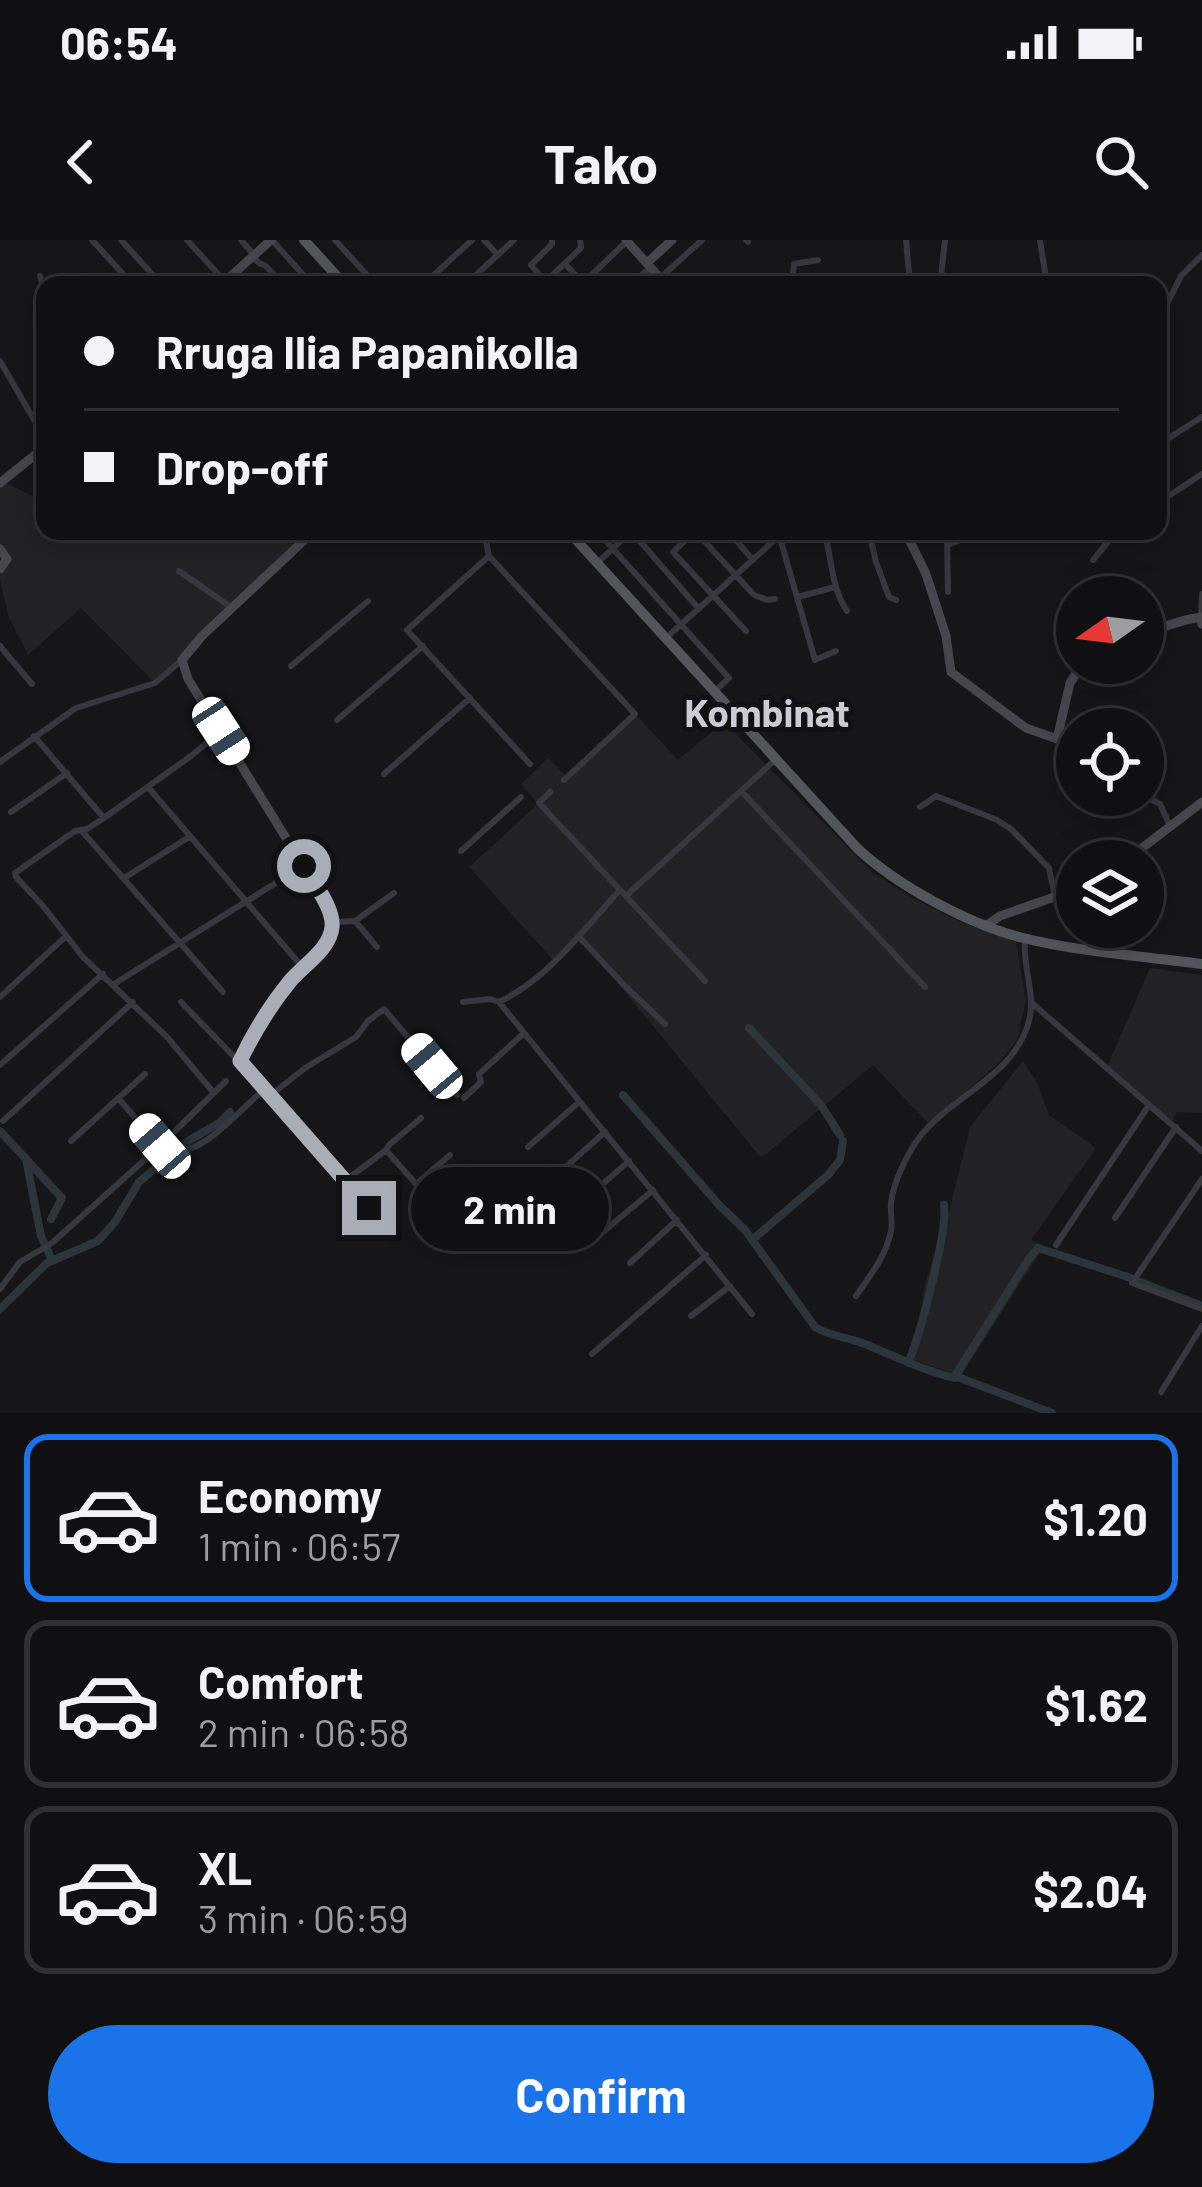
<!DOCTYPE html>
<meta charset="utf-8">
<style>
:root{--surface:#101012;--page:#1e1e20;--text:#f1f3f6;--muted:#9c9d9f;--line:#303032;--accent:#1a73e8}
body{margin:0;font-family:Barlow,sans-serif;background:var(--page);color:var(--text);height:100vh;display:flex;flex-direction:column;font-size:45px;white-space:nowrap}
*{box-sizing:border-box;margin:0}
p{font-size:39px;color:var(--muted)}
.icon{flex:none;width:66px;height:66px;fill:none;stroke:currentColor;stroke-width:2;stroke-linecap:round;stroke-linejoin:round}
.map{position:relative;height:1173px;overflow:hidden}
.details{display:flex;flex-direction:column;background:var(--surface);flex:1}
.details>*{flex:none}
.hud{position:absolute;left:36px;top:36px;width:1131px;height:264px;border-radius:24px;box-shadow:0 6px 30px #0003,0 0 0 3px var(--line);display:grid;align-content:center;height:264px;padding:0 48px;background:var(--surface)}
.needle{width:78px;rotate:256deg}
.buttons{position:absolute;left:1056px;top:336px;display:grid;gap:24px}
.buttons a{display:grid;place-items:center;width:108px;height:108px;border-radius:50%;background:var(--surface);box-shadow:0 6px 30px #0003,0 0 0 3px var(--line);font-size:60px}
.end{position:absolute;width:54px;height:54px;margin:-27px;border:15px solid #a8adb8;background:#111;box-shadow:0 0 0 6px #111}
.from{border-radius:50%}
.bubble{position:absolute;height:84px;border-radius:42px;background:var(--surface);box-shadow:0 6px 30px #0003,0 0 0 3px var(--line);font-size:39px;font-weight:700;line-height:84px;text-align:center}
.car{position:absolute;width:36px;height:72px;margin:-36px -18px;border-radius:15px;box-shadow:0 0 9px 3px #0007;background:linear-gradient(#fff 24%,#345 0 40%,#fff 0 76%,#345 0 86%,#fff 0)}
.hud b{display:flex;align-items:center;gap:42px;height:114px;font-size:45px}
.hud b+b{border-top:3px solid var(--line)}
.hud i{width:30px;height:30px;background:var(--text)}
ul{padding:21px 0 0;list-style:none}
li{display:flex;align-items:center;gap:36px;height:168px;margin:0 24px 18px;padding:0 24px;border:6px solid var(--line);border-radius:24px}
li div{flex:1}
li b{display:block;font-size:45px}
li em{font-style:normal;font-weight:700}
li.on{border-color:var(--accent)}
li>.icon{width:108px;height:108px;stroke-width:1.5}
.cta{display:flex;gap:24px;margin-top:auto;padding:24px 48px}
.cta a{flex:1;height:138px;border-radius:72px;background:var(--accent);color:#fff;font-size:48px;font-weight:700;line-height:138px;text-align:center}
.status{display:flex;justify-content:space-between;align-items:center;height:84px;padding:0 60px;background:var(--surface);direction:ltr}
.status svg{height:33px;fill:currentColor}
header{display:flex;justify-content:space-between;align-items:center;height:156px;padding:0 48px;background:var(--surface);font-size:54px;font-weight:700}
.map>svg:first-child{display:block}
</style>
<div class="status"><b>06:54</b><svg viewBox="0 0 49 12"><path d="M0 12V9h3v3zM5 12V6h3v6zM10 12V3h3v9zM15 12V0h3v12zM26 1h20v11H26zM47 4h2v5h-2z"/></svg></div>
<header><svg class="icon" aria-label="back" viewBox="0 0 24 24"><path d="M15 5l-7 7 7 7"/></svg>Tako<svg class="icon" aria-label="search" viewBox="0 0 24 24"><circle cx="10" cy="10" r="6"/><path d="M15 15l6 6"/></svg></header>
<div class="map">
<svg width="1202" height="1173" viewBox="0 0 1202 1173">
<rect width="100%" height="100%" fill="#161618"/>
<!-- built -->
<path fill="#222225" d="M 3,241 L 45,263 L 45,291 L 314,291 L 155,443 L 81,368 L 28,415 L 9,378 L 0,340 L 0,329 L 5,324 L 0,309 L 0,243 Z
M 635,474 L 678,520 L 724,482 L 872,632 L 912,658 L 961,682 L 1016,702 L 1026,761 L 1017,800 L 998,824 L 928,883 L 873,825 L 761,918 L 581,698 L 554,721 L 469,627 L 538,564 L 521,544 L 548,518 L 567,537 Z
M 1150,728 L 1202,735 L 1202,873 L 1177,872 L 1171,883 L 1107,827 Z
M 1023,821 L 1037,842 L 1049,875 L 1096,908 L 1031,1000 L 1044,1006 L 961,1136 L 914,1120 L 925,1044 L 950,968 L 970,887 Z"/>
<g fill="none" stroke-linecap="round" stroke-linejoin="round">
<!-- canal -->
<path stroke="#2c353c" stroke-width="8" d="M 749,788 L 821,865 L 840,895
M 623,855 L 719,965 L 745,990 L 815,1087 C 829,1096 846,1097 862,1103 C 893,1115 923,1131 955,1138
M 0,891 L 62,958 L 51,979
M 26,919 L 41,996 L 52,1020
M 752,1000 L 828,935 L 840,920 L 843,901
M 1140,1042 L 1202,1066
M 0,1069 L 47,1023 L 98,1001 L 115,982 L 139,942 L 188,901 L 219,883 L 230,872
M 908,1123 C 920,1096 948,990 944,965
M 1052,1173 L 955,1136 L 1028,1020 L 1038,1008 L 1131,1038"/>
<!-- street -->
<path stroke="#37383d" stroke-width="6" d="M 92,0 L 133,45
M 121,0 L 162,45
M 187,0 L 228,45
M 241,0 L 254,15
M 272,0 L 312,45
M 335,0 L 376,45
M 484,0 L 498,15
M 746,0 L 748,2
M 906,0 L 910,45
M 1040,0 L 1047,45
M 253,17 L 259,23 L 266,26 L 283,45
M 565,24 L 583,43
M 40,36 L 45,51
M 660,38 L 702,0
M 545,42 L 531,25 L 552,4 L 552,0
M 857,42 L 858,45
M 423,45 L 472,0
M 465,45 L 514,0
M 542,45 L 581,8 L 580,0
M 581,45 L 627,1
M 629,45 L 650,28
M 792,45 L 794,24 L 818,20
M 940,45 L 945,0
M 1158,82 L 1181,36 L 1202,15
M 0,121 L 45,199
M 1158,205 L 1202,177
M 1158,263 L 1202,234
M 484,291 L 489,316 L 635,474 L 564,540
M 597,291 L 729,438 L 714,452
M 695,291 L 673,312 L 746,391
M 695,291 L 754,355 L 767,360 L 775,359
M 728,291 L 753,320
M 778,291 L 815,420 L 836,411
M 824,291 C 832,318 831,348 847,371
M 869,291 L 876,322 L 889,357 L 896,360
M 947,291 L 948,352
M 632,292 L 699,369
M 950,304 L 958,301 L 967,291
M 489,316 L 407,390 L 530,524
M 1093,320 L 1117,291
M 597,323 L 632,291
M 179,331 L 232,368
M 798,357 L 835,347
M 1201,377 L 1202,354
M 666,398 L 779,296
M 0,406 L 32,444
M 291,426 L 368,361
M 337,480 L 423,406
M 34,496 L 104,578
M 0,522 L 76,468 L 155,443 L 182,420
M 384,534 L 470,458
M 148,547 L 303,728
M 741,551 L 925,747
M 550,552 L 539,563 L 705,741
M 1143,555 L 1160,564 L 1170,586
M 920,567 L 936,556 L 997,580 L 1011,589 L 1049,628 L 1055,657
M 11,572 L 67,533
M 81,590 L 223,752
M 461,611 L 521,557
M 124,638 L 189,597
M 626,656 L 776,519
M 355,681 L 377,707
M 333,682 L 355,681 L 394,653
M 580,698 L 626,747 L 665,784
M 114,744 L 303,626
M 0,757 L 65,697
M 181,762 L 271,855 L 392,995
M 463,762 L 490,759 L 499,762 C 549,738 583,690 620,650
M 499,762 L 752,1074
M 1033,764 L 1202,911
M 0,825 L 103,734
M 214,853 L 167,797 L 83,717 L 43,666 L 16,637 L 15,633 L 75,591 L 87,589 L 104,578 L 191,516 L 221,491
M 271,855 L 305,828 L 356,797 L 368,781 L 384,769 L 457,855
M 118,858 L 160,906
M 464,858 L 481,842 L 479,834 L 523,794
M 3,881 L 133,762
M 71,901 L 145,834
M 160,906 C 167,907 173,910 179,910 C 205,913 245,864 265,849
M 528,907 L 579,862
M 386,910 L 389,905 L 421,878
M 1202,939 L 1132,1043 L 1202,1069
M 346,940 L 386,910 L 416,944 L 450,915
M 542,948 L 605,892
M 566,976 L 629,921
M 1115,978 L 1176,887
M 603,992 L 653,950
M 1056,1005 L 1149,865
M 630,1023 L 677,980
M 0,1049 L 20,1022 L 52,1003 L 160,906 L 226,841
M 856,1056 C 870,1036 886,1016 891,991 C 893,982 890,972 891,963 C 893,946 902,925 911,910 C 940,858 1013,842 1029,781 C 1036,753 1022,727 1025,698
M 691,1076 L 730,1046
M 592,1114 L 706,1015
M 1161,1152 L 1202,1086"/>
<!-- secondary -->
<path stroke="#45474d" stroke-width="9" d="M 626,0 L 666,45
M 647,23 L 672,0
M 221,45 L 271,0
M 0,243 L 45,207
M 905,291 L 926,334 L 946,396 L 951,432 L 1026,488 L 1057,499 L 1070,443 L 1083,423
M 0,309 L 7,319 L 0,329
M 1143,394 C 1162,387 1181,380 1201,377 L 1202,384
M 1125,621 L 1202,562
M 987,685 L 1000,676 L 1077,649
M 240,821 L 290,741 L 326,703 L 333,682 L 286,598 L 188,439 L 182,420 L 202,396 L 314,291"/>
<!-- primary -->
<path stroke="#53555c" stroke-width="10" d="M 304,0 L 345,45
M 568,291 L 858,609 C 898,646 967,683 1019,697 C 1078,712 1142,716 1202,724"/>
</g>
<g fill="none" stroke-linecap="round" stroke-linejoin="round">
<!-- route -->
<path stroke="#a8adb8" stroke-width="15" d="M 304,626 C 313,642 334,668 332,687 C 330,709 305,724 291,740 C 272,763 253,794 240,821 L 369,968"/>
</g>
<g text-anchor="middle" stroke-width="10" stroke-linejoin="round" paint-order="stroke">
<!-- quarter labels -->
<g font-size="39" font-weight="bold" fill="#c9ccd4" stroke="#111113">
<text x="767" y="487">Kombinat</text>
</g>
</g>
</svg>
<div class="buttons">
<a><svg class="needle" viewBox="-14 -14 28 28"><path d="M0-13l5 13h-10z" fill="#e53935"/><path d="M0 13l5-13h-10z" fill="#9c9d9f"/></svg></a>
<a><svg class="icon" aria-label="locate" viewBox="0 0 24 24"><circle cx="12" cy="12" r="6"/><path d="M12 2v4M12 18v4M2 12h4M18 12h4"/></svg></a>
<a><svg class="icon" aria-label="layers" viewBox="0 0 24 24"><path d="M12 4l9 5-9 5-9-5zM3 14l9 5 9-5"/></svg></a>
</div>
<i class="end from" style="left:304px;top:626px"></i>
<i class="end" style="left:369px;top:968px"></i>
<div class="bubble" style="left:411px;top:927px;width:198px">2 min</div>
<i class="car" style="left:221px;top:491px;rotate:147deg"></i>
<i class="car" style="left:432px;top:826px;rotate:320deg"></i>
<i class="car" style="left:160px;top:906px;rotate:319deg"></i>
<div class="hud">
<b><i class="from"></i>Rruga Ilia Papanikolla</b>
<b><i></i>Drop-off</b>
</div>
</div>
<section class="details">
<ul>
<li class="on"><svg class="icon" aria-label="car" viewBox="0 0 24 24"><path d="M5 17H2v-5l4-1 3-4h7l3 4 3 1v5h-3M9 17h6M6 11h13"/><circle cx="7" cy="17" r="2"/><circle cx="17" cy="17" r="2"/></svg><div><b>Economy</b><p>1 min · 06:57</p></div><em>$1.20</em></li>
<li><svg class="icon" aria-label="car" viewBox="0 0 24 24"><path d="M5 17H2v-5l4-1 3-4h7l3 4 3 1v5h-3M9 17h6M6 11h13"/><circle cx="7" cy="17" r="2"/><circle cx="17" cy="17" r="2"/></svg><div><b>Comfort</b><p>2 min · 06:58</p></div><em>$1.62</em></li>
<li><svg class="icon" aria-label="car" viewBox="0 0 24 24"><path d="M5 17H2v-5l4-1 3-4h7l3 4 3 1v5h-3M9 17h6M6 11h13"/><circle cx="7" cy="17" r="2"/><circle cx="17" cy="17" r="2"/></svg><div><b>XL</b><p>3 min · 06:59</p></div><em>$2.04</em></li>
</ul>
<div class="cta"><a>Confirm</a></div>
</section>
